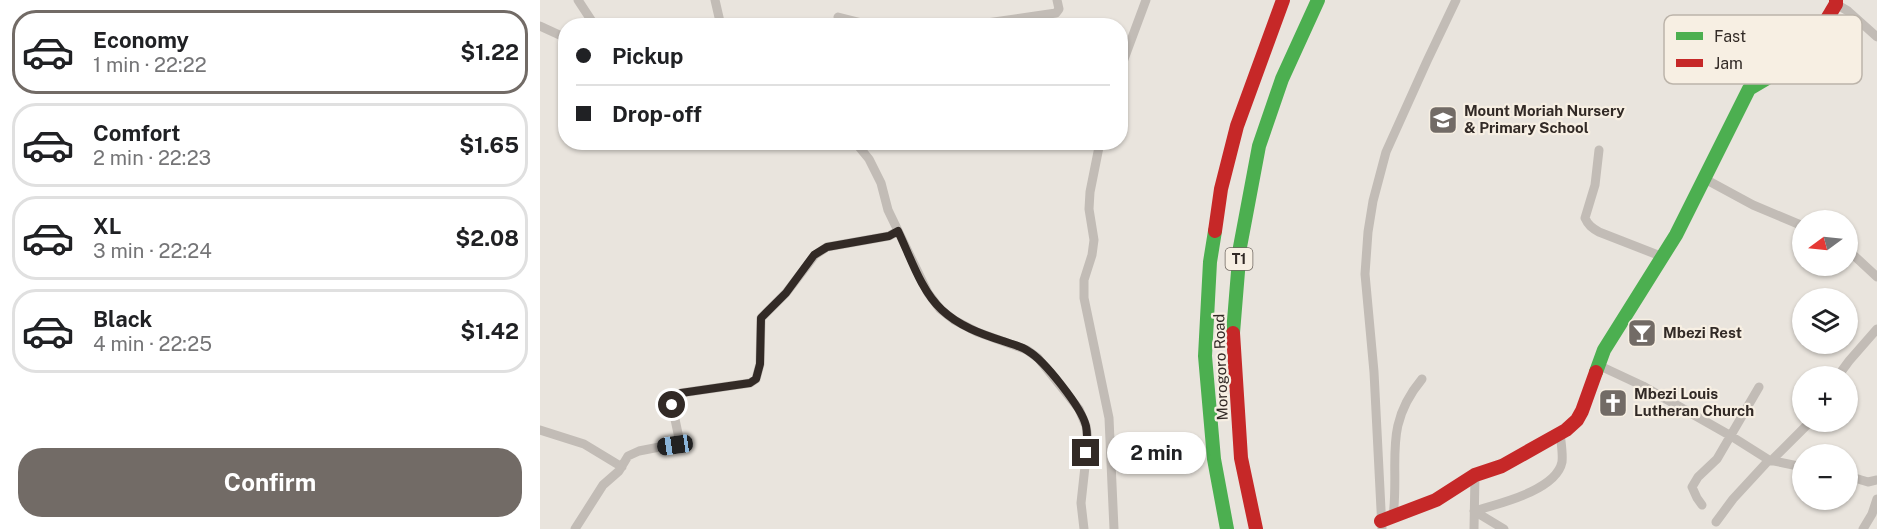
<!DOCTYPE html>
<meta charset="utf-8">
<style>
:root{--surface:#fff;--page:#f2f2f2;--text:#202124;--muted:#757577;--line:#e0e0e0;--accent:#726b66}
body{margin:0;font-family:"Public Sans",sans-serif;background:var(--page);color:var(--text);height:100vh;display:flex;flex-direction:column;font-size:22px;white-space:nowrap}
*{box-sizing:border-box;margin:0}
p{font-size:20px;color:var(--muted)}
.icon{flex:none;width:33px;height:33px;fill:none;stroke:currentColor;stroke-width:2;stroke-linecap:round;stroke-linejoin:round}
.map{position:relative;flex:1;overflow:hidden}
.sheet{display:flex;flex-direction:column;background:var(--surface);width:540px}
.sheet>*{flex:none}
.guide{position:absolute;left:18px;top:18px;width:570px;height:132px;border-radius:24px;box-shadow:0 2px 4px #0004;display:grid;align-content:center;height:132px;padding:0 18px;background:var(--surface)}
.needle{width:39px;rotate:255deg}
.controls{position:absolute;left:1252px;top:210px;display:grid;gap:12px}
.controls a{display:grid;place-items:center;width:66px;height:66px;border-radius:50%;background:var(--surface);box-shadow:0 2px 4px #0004;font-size:30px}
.end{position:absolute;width:27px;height:27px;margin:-14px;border:8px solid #322a26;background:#fff;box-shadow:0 0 0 3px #fff}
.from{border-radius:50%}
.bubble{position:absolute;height:42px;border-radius:21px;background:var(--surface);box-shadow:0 2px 4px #0004;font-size:20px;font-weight:700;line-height:42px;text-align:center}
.car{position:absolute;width:18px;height:36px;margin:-18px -9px;border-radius:8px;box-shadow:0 0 4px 2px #0007;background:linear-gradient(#222 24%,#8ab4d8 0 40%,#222 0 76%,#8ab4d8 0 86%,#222 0)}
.guide b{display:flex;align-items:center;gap:21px;height:57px;font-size:22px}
.guide b+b{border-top:2px solid var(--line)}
.guide i{width:15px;height:15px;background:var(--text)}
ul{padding:10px 0 0;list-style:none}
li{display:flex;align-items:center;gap:18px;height:84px;margin:0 12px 9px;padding:0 6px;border:3px solid var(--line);border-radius:24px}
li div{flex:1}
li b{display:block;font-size:22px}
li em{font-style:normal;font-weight:700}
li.selected{border-color:var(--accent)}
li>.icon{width:54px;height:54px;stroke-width:1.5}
.action{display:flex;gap:12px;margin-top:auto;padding:12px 18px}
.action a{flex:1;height:69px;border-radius:24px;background:var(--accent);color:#fff;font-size:24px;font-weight:700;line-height:69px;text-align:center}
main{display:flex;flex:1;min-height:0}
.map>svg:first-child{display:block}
</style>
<main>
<section class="sheet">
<ul>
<li class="selected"><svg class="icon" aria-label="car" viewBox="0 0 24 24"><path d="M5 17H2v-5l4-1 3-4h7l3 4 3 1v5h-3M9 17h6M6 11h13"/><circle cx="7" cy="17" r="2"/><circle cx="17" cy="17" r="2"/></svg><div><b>Economy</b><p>1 min · 22:22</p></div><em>$1.22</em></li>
<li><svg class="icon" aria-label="car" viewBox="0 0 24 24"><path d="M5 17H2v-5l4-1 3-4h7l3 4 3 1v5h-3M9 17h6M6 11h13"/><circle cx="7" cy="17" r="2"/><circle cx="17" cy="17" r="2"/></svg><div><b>Comfort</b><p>2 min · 22:23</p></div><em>$1.65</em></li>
<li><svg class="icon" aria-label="car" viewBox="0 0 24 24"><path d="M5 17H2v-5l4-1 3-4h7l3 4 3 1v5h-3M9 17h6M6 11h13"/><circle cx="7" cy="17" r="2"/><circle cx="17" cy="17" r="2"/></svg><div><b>XL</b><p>3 min · 22:24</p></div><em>$2.08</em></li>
<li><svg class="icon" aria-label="car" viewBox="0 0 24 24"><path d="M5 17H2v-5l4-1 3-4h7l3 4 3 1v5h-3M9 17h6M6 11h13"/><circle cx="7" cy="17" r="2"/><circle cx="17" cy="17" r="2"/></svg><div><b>Black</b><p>4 min · 22:25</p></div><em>$1.42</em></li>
</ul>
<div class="action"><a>Confirm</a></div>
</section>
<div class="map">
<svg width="1337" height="529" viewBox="0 0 1337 529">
<rect width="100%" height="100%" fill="#e9e4dd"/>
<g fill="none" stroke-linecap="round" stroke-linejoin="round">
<!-- street -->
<path stroke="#c2bcb6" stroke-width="9" d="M 38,0 L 55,26
M 175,0 L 181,26
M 1296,4 L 1308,11 L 1337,37
M 298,17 L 334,26
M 0,26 L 26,38
M 443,26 L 447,23 L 516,13 L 519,9 L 517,0
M 580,70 L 606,0
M 315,142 L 329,159 L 341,183 L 348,210 L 388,293 L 400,309 L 414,320 L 437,332 L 487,350 L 498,358 L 539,409 L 546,426 L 548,439 L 541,503 L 544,529
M 560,142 L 550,192 L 549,209 L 554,240 L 552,255 L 544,280 L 544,298 L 569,418 L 574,529
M 1059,150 L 1055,185 L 1045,218 C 1048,225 1052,228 1059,232 L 1123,257
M 1165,179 L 1213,205 L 1263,226
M 1308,250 L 1337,277
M 1058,365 L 1103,386 L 1191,436 L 1229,460 L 1263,467
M 1298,376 L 1309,361 L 1337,329
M 0,430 L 44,444 L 82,467
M 1231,461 L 1270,422
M 1308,476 L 1328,482 L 1337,480
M 1162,505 L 1157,498 L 1152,487 L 1158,477 L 1177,459 L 1219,387
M 934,511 C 957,504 1016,491 1022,462 C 1023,453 1021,442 1020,433
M 934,511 L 964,529
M 853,517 C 860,462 842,427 882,379
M 1176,522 L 1193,499 L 1229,460
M 35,529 L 63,485 L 79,471 L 88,456 L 99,451 L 140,443 L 132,405 L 129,399 L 141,393 L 210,383 L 216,379 L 220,364 L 221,318 L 246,293 L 275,255 L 287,247 L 349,236 L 358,231
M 842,529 L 834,372 L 825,274 L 828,232 L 833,201 L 846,152 L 887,61 L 916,0
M 934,529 L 935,475
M 1323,529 L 1332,514 L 1337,499"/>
<!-- fast -->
<path stroke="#4caf50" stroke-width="14" d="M 675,231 L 670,262 L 665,356 L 674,459 L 687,529
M 693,333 L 700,247 L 719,146 L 742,79 L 778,0
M 1056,372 L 1064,350 L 1136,235 L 1209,89 L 1236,73"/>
<!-- jam -->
<path stroke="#c62828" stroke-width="14" d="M 1236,73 C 1268,54 1277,35 1296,4 L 1296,0
M 675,231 L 681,189 L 697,126 L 743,0
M 693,333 L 701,458 L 716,529
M 841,521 L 896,500 L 935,475 L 962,466 L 1026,430 L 1037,420 L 1042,411 L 1056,372"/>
</g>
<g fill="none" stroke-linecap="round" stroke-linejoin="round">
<!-- route -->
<path stroke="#322a26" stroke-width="8" d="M 132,405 L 129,399 L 141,393 L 210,383 L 216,379 L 220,364 L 221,318 L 246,293 L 274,255 L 287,247 L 349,236 L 358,231 C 370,256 381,291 402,310 C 419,326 441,334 463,341 C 471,344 481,346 488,351 C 504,360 542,408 546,426 C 548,435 547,444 546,453"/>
</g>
<!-- icons -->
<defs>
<g id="school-square" transform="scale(1.5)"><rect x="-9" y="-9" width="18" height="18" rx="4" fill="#726b66" stroke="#f7efe3"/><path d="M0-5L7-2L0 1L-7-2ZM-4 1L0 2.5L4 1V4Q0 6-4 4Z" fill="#fff"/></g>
<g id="bar-square" transform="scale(1.5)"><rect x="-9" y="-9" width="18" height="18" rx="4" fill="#726b66" stroke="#f7efe3"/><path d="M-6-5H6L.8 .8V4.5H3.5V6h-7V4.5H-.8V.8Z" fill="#fff"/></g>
<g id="church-square" transform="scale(1.5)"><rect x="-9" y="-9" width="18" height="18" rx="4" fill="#726b66" stroke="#f7efe3"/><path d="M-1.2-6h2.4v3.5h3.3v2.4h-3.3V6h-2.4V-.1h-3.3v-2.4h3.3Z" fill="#fff"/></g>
</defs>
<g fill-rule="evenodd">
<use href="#school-square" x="903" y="120"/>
<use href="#bar-square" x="1102" y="333"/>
<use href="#church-square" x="1073" y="403"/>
</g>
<g text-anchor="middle" stroke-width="4.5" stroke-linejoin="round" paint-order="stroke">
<!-- shield labels -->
<rect fill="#f7efe3" stroke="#6d655f" stroke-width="1.5" x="685.5" y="248" width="27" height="22" rx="4.5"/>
<g font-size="14" font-weight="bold" fill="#322a26">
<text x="699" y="264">T1</text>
</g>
<!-- poi labels -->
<g font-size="15" font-weight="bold" fill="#322a26" stroke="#f7efe3" text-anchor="start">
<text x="924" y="116">Mount Moriah Nursery<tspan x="924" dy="17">&amp; Primary School</tspan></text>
<text x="1123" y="338">Mbezi Rest</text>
<text x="1094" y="399">Mbezi Louis<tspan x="1094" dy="17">Lutheran Church</tspan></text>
</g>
<!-- street labels -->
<g font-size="15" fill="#322a26" stroke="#f7efe3">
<text transform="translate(681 367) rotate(-92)" y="5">Morogoro Road</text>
</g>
</g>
<!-- legend -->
<rect x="1124" y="15" width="198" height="69" rx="9" fill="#f7efe3" stroke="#bcb4aa" stroke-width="1.5"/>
<rect x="1136" y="32" width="27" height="8" fill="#4caf50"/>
<rect x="1136" y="59" width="27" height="8" fill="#c62828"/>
<g font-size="16" fill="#322a26">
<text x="1174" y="42">Fast</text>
<text x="1174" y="69">Jam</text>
</g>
</svg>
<div class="controls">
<a><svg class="needle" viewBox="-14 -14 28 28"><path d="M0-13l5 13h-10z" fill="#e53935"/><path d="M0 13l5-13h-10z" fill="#757577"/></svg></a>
<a><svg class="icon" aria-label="layers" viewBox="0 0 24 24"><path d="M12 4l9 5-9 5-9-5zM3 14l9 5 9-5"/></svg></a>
<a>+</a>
<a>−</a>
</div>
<i class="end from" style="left:132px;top:405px"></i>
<i class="end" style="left:546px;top:453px"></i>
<div class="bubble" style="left:567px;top:432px;width:99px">2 min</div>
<i class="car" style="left:135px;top:445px;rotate:262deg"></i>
<div class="guide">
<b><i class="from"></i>Pickup</b>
<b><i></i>Drop-off</b>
</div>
</div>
</main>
